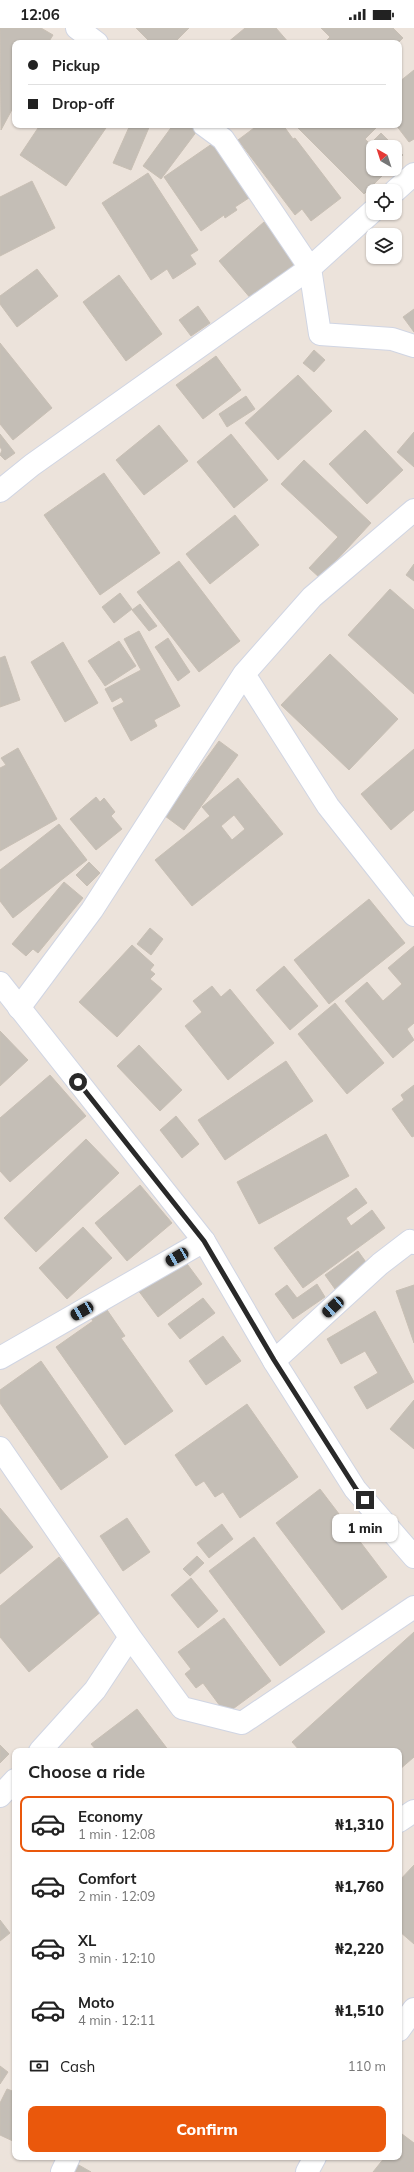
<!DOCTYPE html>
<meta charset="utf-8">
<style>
:root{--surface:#fff;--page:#f6f6f6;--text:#222;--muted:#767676;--line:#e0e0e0;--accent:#ea580c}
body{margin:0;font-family:Mulish,sans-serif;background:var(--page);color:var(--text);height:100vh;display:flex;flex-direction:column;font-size:15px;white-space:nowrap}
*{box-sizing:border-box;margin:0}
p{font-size:13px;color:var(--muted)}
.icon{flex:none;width:22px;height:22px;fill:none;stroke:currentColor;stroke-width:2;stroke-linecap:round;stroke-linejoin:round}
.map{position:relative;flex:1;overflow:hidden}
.panel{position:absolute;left:12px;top:1720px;width:390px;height:412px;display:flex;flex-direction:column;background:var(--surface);border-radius:8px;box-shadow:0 1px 3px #0004}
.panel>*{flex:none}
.hud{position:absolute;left:12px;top:12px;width:390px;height:88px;border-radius:8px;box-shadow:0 1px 3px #0004;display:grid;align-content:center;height:88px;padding:0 16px;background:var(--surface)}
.needle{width:26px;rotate:321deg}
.controls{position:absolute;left:366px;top:112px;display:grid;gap:8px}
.controls a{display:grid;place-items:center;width:36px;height:36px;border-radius:8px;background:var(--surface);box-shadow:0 1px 3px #0004;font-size:20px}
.end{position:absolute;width:18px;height:18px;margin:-9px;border:5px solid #292929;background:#fff;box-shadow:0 0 0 2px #fff}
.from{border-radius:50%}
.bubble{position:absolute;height:28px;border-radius:8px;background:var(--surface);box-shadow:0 1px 3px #0004;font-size:13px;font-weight:800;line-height:28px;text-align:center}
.car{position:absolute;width:12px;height:24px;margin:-12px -6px;border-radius:5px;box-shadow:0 0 3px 1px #0007;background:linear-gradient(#222 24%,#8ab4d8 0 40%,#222 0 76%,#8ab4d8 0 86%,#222 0)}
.hud b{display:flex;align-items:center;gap:14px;height:38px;font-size:15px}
.hud b+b{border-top:1px solid var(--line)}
.hud i{width:10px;height:10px;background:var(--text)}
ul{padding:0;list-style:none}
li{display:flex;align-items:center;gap:12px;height:56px;margin:0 8px 6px;padding:0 8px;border:2px solid transparent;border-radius:8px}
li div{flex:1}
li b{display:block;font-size:15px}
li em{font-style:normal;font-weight:800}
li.active{border-color:var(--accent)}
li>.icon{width:36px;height:36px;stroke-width:1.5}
h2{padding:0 16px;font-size:18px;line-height:48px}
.pay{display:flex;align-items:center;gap:10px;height:44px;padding:0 16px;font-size:15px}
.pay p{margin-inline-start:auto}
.primary-button{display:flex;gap:8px;margin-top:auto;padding:8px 16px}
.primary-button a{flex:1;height:46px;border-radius:8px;background:var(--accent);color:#fff;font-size:16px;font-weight:800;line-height:46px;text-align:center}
.status{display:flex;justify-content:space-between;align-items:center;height:28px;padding:0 20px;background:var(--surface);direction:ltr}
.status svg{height:11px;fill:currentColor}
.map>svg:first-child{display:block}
</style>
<div class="status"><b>12:06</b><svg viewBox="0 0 49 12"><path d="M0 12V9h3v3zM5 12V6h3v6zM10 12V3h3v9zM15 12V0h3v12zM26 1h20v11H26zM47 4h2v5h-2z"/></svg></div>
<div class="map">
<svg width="414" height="2144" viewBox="0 0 414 2144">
<rect width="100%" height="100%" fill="#ece3db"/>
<!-- building -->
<path fill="#c4beb6" stroke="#c8bfb4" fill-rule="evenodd" d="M 0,0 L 41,0 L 53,7 L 48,15 L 15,15 L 15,76 L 1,102 Z
M 136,0 L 189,0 L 174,15 L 151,15 Z
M 245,0 L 276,0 L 289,15 L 227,15 Z
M 321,0 L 393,0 L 403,10 L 398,15 L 326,15 L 325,14 L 330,9 Z
M 414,42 L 414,111 L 409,114 L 396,97 L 399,97 L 399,54 Z
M 40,97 L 108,97 L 66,158 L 20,127 Z
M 130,97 L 150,97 L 131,142 L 113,135 Z
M 173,97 L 189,97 L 197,103 L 161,151 L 143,138 Z
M 258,97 L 283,97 L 293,111 L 295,110 L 341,170 L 311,193 L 302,181 L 295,187 L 238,112 Z
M 295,97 L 373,97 L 376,100 L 365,111 L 370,116 L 381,105 L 395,119 L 373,119 L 373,141 L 389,141 L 364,166 Z
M 219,111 L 255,166 L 235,179 L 237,182 L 225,190 L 224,187 L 201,203 L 164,149 Z
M 395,119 L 403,127 L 395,135 Z
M 148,145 L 198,222 L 190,227 L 196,236 L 173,251 L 167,241 L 151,252 L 102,175 Z
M 32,153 L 55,200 L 0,228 L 0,169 Z
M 264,194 L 298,233 L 252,272 L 219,233 Z
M 37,241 L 58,268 L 17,299 L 0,276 L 0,268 Z
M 119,247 L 162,306 L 126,333 L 83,274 Z
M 198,278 L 210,295 L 191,308 L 179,292 Z
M 414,281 L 414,304 L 403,289 Z
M 0,315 L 52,380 L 13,412 L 0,396 Z
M 314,322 L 325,332 L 314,344 L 303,335 Z
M 216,328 L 241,362 L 203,391 L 176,357 Z
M 298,347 L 332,383 L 278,432 L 245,395 Z
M 246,368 L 255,381 L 227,399 L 219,386 Z
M 159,397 L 188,433 L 144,467 L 116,432 Z
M 365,402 L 403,442 L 367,476 L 329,436 Z
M 414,404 L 414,439 L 397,424 Z
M 0,406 L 15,425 L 5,432 L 0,427 L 2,422 L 0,419 Z
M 231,406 L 268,452 L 234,480 L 197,434 Z
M 304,432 L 371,495 L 320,550 L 309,540 L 338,509 L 281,456 Z
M 104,445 L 160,525 L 100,567 L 44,487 Z
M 235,487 L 259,517 L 210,556 L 186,526 Z
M 179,533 L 240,613 L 199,644 L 137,564 Z
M 414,536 L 414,553 L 406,547 Z
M 390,561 L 414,582 L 414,666 L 348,607 Z
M 120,565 L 132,581 L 114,595 L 102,579 Z
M 140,576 L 157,598 L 149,603 L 132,582 Z
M 139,603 L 180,678 L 154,692 L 157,698 L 131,713 L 113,680 L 124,674 L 121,669 L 112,674 L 105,661 L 141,642 L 124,611 Z
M 168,610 L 190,644 L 178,653 L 155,619 Z
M 119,613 L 136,638 L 105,658 L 88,633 Z
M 63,614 L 98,675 L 65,694 L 31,634 Z
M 330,626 L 398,691 L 349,742 L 281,677 Z
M 5,628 L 20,672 L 0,679 L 0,630 Z
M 219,713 L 238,727 L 184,802 L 165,788 Z
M 18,720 L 57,791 L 0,823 L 0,740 L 6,737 L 1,730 Z
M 414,721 L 414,782 L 391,802 L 361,766 Z
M 238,750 L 283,806 L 192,878 L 155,832 L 210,788 L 202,779 ZM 234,787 L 245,801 L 232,812 L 221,798 Z
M 96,769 L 100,774 L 104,770 L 115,784 L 111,788 L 122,801 L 96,822 L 70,791 Z
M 59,796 L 87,832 L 13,890 L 0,873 L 0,842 Z
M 89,834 L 100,845 L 87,858 L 76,847 Z
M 64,854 L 83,870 L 38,925 L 33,921 L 26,928 L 12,916 Z
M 369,871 L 405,915 L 329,976 L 294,932 Z
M 150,900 L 163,911 L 151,927 L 137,916 Z
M 132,917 L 154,937 L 150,942 L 155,946 L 150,951 L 162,961 L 117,1009 L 79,974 Z
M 414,918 L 414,995 L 407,1001 L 414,1012 L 393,1030 L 345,973 L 367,954 L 383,973 L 402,956 L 388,940 Z
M 284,938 L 318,978 L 290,1002 L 256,962 Z
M 212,958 L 221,969 L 230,961 L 274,1015 L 228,1052 L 185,998 L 202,984 L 193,973 Z
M 335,975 L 384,1035 L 347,1066 L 298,1006 Z
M 0,1003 L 28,1032 L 0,1058 Z
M 139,1017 L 182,1062 L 160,1083 L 117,1038 Z
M 286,1033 L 313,1073 L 225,1132 L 198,1092 Z
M 50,1047 L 86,1088 L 10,1154 L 0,1143 L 0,1090 Z
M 414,1057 L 414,1108 L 412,1109 L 392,1081 L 404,1072 L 401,1067 Z
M 176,1088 L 199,1116 L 182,1130 L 160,1102 Z
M 326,1106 L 349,1148 L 259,1196 L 237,1154 Z
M 86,1111 L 119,1145 L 36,1224 L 4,1190 Z
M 140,1157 L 172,1195 L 127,1233 L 95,1195 Z
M 356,1160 L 367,1175 L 346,1190 L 351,1198 L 372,1182 L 385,1200 L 303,1260 L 274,1220 Z
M 83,1199 L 112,1230 L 67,1271 L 39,1240 Z
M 358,1223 L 368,1237 L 335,1261 L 325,1247 Z
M 179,1225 L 202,1256 L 158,1289 L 135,1258 Z
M 317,1256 L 325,1269 L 293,1291 L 275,1266 L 287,1257 L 297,1270 Z
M 414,1257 L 414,1315 L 396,1263 Z
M 203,1270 L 215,1285 L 180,1311 L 168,1296 Z
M 105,1279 L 125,1308 L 121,1310 L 173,1383 L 125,1417 L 56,1319 L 93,1293 L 90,1289 Z
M 375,1283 L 414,1354 L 367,1381 L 354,1359 L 378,1345 L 365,1323 L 341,1336 L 327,1311 Z
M 223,1308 L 241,1333 L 206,1357 L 189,1333 Z
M 41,1333 L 108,1429 L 61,1462 L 0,1375 L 0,1362 Z
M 414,1372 L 414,1421 L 390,1401 Z
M 247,1376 L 298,1449 L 240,1490 L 223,1464 L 215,1469 L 204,1453 L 196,1458 L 175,1427 Z
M 320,1461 L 387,1549 L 342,1582 L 276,1495 Z
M 0,1480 L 33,1519 L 0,1546 Z
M 127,1490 L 150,1524 L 123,1543 L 100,1508 Z
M 222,1496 L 233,1511 L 209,1530 L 197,1515 Z
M 254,1509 L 325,1604 L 280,1638 L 209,1543 Z
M 197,1528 L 204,1535 L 190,1548 L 183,1541 Z
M 59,1529 L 103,1582 L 29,1644 L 0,1609 L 0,1578 Z
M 191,1550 L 218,1583 L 198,1600 L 171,1567 Z
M 224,1590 L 271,1653 L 226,1686 L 203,1655 L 196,1660 L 185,1646 L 191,1641 L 178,1624 Z
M 414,1604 L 414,1729 L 399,1742 L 399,1723 L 300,1723 L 292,1714 Z
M 137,1681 L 169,1723 L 97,1723 L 91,1716 Z
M 0,1717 L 9,1726 L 0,1735 Z
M 414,1837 L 414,1916 L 399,1903 L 399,1853 Z
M 0,1892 L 10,1905 L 0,1913 Z
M 0,2038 L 8,2044 L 0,2056 Z
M 7,2061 L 15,2064 L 15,2114 L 0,2107 L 0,2075 Z
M 402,2106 L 414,2115 L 414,2144 L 373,2144 L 385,2129 L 399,2129 L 399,2111 Z
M 77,2136 L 91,2144 L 73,2144 Z"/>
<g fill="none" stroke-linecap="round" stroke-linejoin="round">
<!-- street casing -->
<g stroke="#d0d5e3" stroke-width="24">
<path id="street" d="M 77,0 L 97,15
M 204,97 L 223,111 L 310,240 L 320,306 L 392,311 L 414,318
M 395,163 L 414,146
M 0,463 L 32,437 L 310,240 L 373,183
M 244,646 L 328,778 L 414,887
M 19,980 L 92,882 L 244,646 L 312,569 L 414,482
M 0,1330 L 204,1213
M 274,1333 L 380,1236 L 410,1213 L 414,1215
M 0,1420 L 130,1609 L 182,1680 L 242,1695 L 414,1579
M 40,1723 L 95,1662 L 130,1609
M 0,1768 L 15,1752
M 399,1793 L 414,1783
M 399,2002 L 414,1981
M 62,2144 L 69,2129
M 307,2144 L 315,2129"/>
</g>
<!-- secondary casing -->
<g stroke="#d0d5e3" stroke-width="24">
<path id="secondary" d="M 0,955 L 204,1213 L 274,1333 L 355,1461 L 414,1529"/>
</g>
<!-- street -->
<use href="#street" stroke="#fff" stroke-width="22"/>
<!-- secondary -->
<use href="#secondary" stroke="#fff" stroke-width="22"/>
</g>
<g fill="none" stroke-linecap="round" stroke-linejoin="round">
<!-- route -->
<path stroke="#292929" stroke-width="5" d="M 78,1054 L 204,1213 L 274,1332 L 356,1461 L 365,1472"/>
</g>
</svg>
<div class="controls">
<a><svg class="needle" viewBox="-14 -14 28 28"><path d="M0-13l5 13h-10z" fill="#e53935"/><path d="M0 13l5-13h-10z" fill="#767676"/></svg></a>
<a><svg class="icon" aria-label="locate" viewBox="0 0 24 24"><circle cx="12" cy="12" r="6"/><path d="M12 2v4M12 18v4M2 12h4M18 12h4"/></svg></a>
<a><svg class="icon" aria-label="layers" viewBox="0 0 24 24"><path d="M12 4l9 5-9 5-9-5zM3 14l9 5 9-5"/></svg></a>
</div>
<i class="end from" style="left:78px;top:1054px"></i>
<i class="end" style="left:365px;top:1472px"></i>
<div class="bubble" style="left:332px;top:1486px;width:66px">1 min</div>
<i class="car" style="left:177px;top:1229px;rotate:240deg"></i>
<i class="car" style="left:333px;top:1279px;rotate:228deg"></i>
<i class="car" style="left:82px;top:1283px;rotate:240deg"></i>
<div class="hud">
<b><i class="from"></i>Pickup</b>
<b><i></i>Drop-off</b>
</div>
<section class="panel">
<h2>Choose a ride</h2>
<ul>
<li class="active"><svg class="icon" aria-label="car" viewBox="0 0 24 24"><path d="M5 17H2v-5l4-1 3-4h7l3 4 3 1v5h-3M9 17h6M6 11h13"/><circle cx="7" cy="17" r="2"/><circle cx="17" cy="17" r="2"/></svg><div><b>Economy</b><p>1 min · 12:08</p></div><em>₦1,310</em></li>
<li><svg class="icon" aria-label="car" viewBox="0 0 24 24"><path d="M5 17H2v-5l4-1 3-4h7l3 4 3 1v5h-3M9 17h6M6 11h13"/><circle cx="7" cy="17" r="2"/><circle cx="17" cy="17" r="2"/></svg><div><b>Comfort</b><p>2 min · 12:09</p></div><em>₦1,760</em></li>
<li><svg class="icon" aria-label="car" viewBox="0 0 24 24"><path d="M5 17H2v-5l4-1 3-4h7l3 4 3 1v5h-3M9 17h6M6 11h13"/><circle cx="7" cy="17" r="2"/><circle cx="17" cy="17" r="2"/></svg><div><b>XL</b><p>3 min · 12:10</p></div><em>₦2,220</em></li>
<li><svg class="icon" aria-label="car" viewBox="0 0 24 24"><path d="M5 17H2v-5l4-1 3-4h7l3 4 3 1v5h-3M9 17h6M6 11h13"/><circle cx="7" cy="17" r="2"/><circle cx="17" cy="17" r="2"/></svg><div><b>Moto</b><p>4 min · 12:11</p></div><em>₦1,510</em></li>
</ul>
<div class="pay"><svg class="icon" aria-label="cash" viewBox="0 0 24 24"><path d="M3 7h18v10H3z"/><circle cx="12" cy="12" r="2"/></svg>Cash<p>110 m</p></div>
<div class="primary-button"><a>Confirm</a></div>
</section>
</div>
